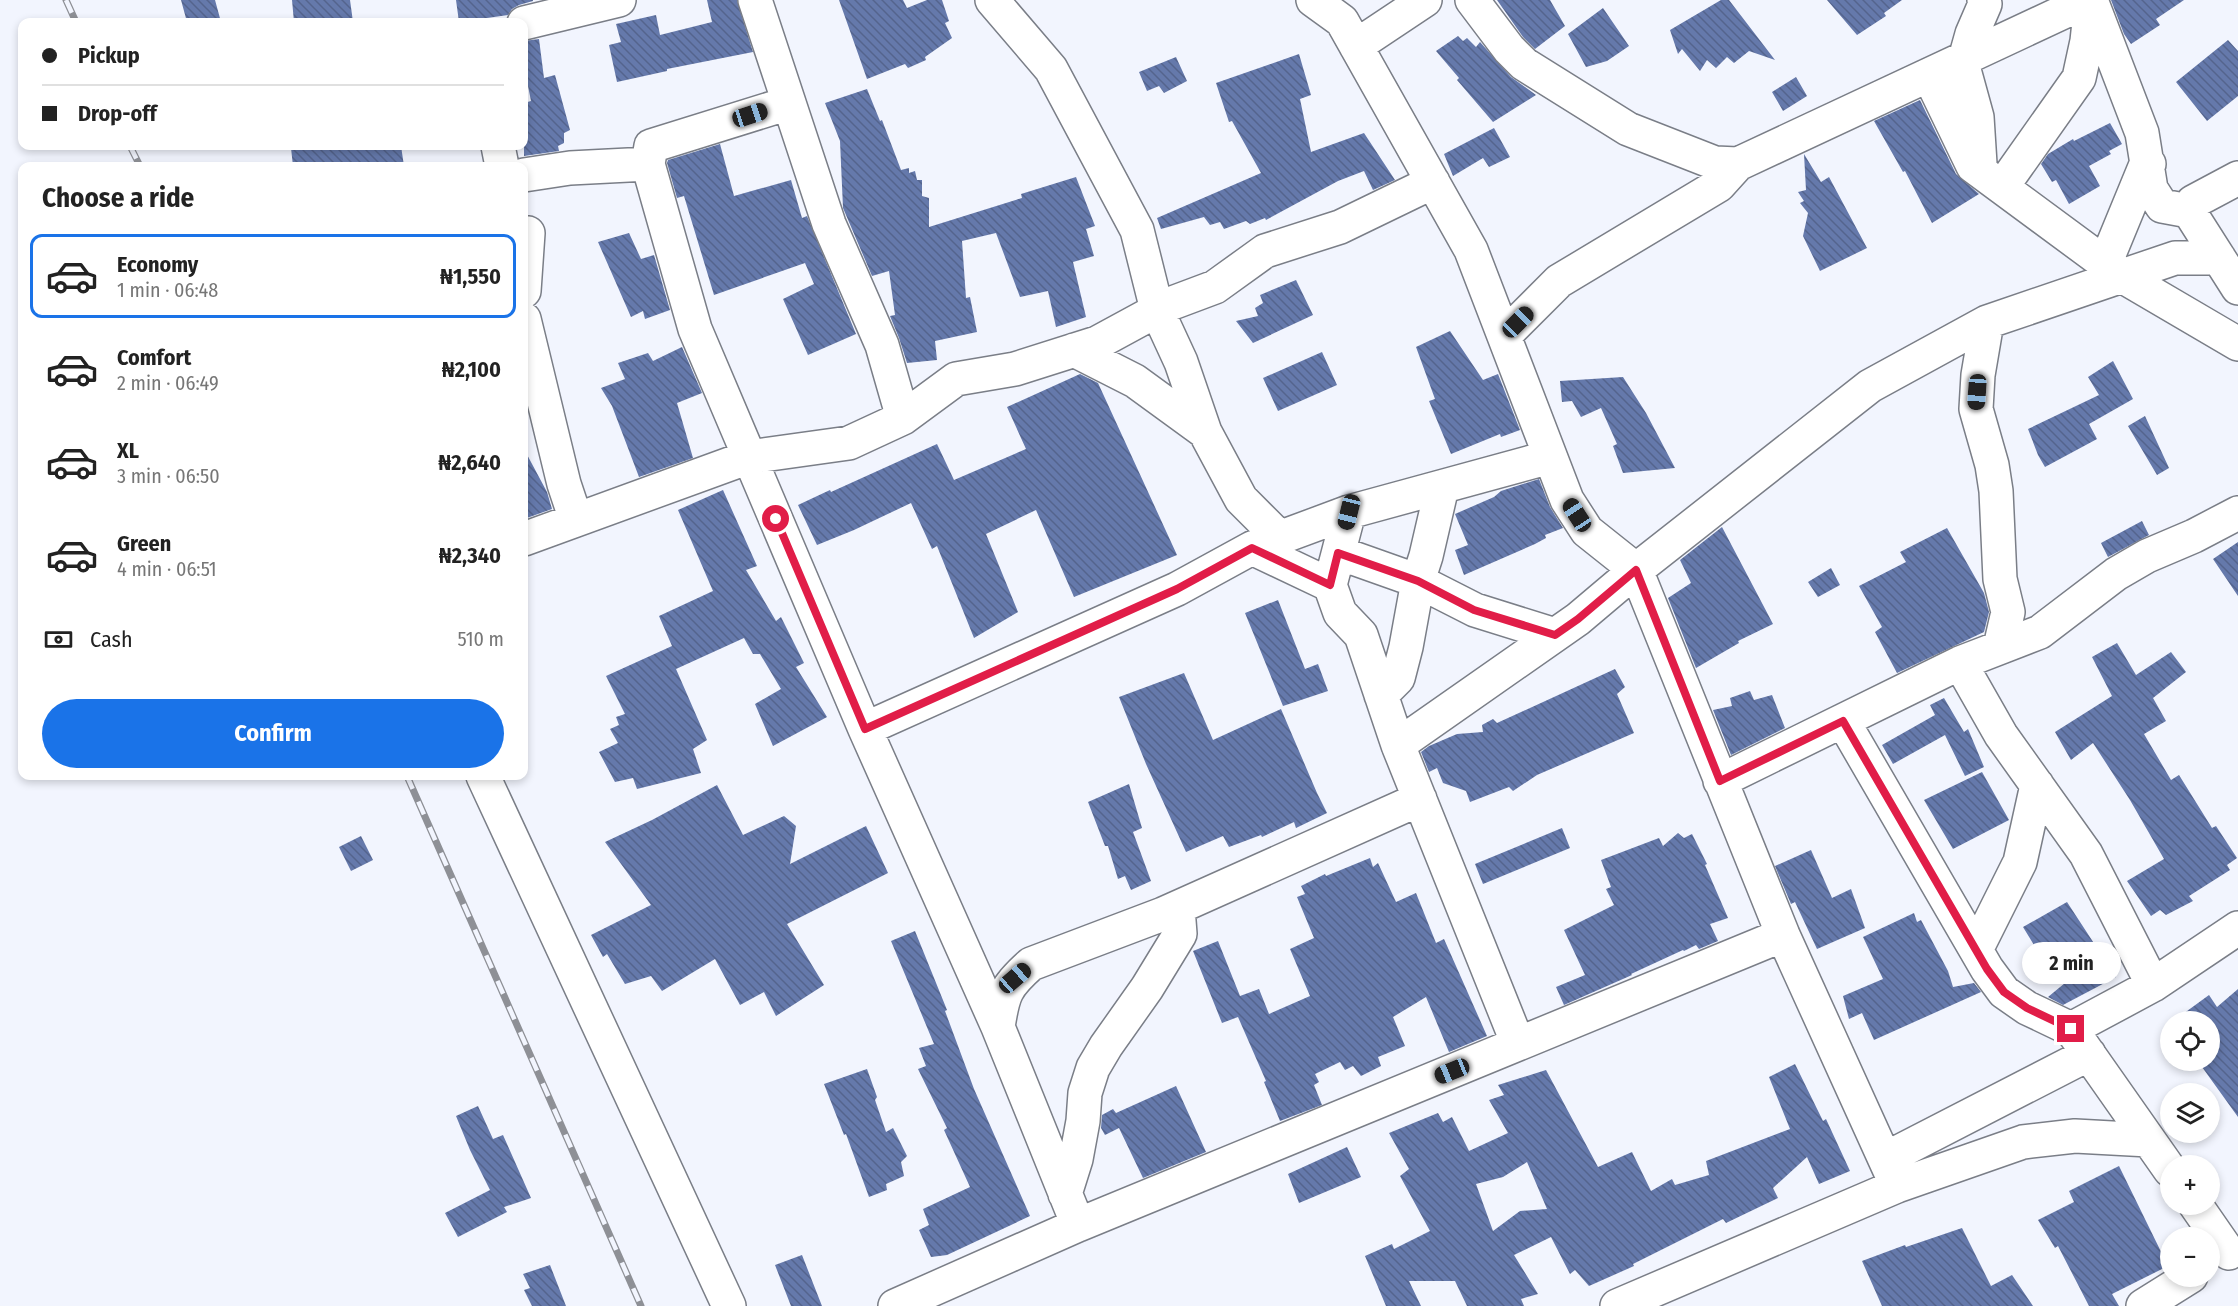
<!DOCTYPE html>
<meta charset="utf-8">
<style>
:root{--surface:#fff;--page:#f6f6f6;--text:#222;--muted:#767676;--line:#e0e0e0;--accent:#1a73e8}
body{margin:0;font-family:"Fira Sans Condensed",sans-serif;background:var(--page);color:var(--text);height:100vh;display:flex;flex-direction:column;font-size:22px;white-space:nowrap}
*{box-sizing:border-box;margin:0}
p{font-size:20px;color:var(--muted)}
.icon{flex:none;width:33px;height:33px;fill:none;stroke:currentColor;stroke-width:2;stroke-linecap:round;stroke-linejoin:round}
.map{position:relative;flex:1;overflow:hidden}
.side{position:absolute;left:18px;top:162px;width:510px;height:618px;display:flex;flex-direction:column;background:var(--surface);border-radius:12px;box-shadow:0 3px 9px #0003}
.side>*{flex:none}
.hud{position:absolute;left:18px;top:18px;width:510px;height:132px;border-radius:12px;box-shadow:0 3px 9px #0003;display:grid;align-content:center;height:132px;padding:0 24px;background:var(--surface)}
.controls{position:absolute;left:2160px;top:1011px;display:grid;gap:12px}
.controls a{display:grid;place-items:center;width:60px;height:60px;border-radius:50%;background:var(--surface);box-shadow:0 3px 9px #0003;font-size:30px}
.end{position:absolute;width:27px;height:27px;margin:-14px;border:8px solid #e11d48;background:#fff;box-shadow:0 0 0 3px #fff}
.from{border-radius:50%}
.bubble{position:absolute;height:42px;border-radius:21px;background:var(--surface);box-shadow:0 3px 9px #0003;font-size:20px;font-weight:700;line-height:42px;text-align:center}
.car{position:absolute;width:18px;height:36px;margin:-18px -9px;border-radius:8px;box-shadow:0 0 4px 2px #0007;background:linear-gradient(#222 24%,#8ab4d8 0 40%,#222 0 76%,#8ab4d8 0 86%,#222 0)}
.hud b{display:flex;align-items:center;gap:21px;height:57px;font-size:22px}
.hud b+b{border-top:2px solid var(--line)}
.hud i{width:15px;height:15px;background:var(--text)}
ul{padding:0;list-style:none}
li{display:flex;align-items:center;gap:18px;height:84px;margin:0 12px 9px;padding:0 12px;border:3px solid transparent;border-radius:12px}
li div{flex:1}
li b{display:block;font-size:22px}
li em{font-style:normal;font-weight:700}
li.selected{border-color:var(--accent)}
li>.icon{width:54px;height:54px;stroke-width:1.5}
h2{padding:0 24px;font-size:27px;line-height:72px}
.pay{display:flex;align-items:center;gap:15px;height:66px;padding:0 24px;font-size:22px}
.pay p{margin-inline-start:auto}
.cta{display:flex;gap:12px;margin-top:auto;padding:12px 24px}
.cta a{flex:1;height:69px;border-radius:36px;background:var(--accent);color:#fff;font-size:24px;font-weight:700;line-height:69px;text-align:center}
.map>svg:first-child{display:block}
</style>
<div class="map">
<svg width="2238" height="1306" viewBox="0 0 2238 1306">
<defs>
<pattern id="building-back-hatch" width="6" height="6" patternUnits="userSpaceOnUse" patternTransform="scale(1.5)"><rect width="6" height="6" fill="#6579ab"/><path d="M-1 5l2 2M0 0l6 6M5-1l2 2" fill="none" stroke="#54648d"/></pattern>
</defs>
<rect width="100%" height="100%" fill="#f2f5fe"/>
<!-- building -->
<path fill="url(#building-back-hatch)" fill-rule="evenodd" d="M 181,0 L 215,0 L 221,22 L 187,22 Z
M 292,0 L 350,0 L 353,22 L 294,22 Z
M 456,0 L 533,0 L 533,1 L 519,5 L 512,9 L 508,15 L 459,22 Z
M 707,0 L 737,0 L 753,52 L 667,69 L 667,71 L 617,82 L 609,45 L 621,42 L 616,24 L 656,15 L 660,35 L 712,22 Z
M 839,0 L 903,0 L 907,8 L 927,0 L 942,0 L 949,21 L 945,23 L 952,38 L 925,57 L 926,60 L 908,68 L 905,64 L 867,79 Z
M 1497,0 L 1550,0 L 1565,26 L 1535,49 L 1523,37 Z
M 1721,0 L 1729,0 L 1775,60 L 1749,51 L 1734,63 L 1727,57 L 1716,68 L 1707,60 L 1700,71 L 1682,49 L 1678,54 L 1670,30 Z
M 1827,0 L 1902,0 L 1884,13 L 1886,16 L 1857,35 Z
M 2111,0 L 2184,0 L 2156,19 L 2160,25 L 2131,44 L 2124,34 Z
M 1603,8 L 1629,46 L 1607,61 L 1586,67 L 1568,34 Z
M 1458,36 L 1463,41 L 1467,38 L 1476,47 L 1480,42 L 1511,77 L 1536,95 L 1493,122 L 1457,80 L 1459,78 L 1436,51 Z
M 539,39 L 544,78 L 555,75 L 570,130 L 564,133 L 564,143 L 558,146 L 559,151 L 524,156 L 524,103 L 531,101 L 524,66 L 524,41 Z
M 2228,40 L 2238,51 L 2238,96 L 2207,121 L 2176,82 Z
M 1299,54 L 1311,95 L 1300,99 L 1311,152 L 1364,133 L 1395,180 L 1373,190 L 1364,171 L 1338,181 L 1266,220 L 1265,218 L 1250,224 L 1246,221 L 1224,229 L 1220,222 L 1210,225 L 1204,217 L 1161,229 L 1157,218 L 1261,173 L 1232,121 L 1229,122 L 1216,83 Z
M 1176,57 L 1187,81 L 1164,93 L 1159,86 L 1147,91 L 1139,72 Z
M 1796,77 L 1807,96 L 1783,111 L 1772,92 Z
M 867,89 L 880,121 L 882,120 L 901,170 L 909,168 L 909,173 L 915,171 L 917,180 L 922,180 L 922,196 L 929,198 L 929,227 L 1022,198 L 1021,194 L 1076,177 L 1095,226 L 1086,229 L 1094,256 L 1073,262 L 1086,317 L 1056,327 L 1048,291 L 1020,297 L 996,233 L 962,241 L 966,298 L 970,297 L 977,332 L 935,341 L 937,360 L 907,363 L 899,338 L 890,316 L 895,315 L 889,271 L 872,276 L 843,208 L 840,141 L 825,103 Z
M 1920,100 L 1956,174 L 1979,194 L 1932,223 L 1905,171 L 1903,172 L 1874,121 Z
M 2110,123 L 2122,144 L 2109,151 L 2111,154 L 2089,166 L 2100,186 L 2069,204 L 2056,180 L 2052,182 L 2041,164 L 2048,154 L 2073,139 L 2074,141 Z
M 1494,128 L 1510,157 L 1489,167 L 1483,158 L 1453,176 L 1444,154 Z
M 720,144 L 734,196 L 791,180 L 802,218 L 807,216 L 856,334 L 808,355 L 783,299 L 814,284 L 805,263 L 714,295 L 684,196 L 677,198 L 667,163 L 668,160 Z
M 307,146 L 401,146 L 404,166 L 293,166 L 291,148 Z
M 1804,154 L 1821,182 L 1829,177 L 1867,248 L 1820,271 L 1803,236 L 1808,213 L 1800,203 L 1804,201 L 1798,192 L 1806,190 Z
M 629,233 L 641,259 L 654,255 L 670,310 L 645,319 L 643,311 L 631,317 L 598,242 Z
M 1296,280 L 1313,315 L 1253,343 L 1236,321 L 1258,316 L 1255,308 L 1263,303 L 1260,295 Z
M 1450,331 L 1483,380 L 1498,374 L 1520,430 L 1501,437 L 1500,434 L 1451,454 L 1429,401 L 1435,399 L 1416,347 Z
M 682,347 L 702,393 L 677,403 L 693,458 L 639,477 L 612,406 L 601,388 L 625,379 L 618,363 L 648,353 L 653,361 Z
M 1322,352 L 1337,385 L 1278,411 L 1263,378 Z
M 2113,361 L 2133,399 L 2089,424 L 2097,439 L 2045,467 L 2038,455 L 2028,429 L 2099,395 L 2088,377 Z
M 1080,374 L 1098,383 L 1177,555 L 1074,597 L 1036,510 L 986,534 L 1018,612 L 974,638 L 937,546 L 932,549 L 911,503 L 854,530 L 817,545 L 798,505 L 830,490 L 831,492 L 937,444 L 954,480 L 1026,449 L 1007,407 Z
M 1623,377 L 1646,413 L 1675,468 L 1623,473 L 1613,446 L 1617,444 L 1601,408 L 1581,417 L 1572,401 L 1562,402 L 1560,381 Z
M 2145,416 L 2169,468 L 2157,475 L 2128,426 Z
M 524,449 L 547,492 L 552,509 L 524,519 Z
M 1539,479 L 1550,507 L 1563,528 L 1545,535 L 1546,538 L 1535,544 L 1464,575 L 1455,550 L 1468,545 L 1455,514 L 1494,497 L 1501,491 Z
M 723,490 L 757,566 L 746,570 L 776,621 L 781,617 L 804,663 L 796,667 L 827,717 L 773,746 L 755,704 L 781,689 L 760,654 L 753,654 L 744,638 L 676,669 L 707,740 L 693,749 L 701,773 L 637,789 L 633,778 L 615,782 L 599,752 L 618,743 L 610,729 L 619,725 L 616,717 L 625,714 L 606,676 L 672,646 L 659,616 L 713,591 L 678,510 Z
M 2142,521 L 2149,535 L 2108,557 L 2101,543 Z
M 1722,527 L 1773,624 L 1738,641 L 1739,643 L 1696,668 L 1668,598 L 1691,583 L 1680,560 Z
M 1947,528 L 1984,593 L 1989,612 L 1984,632 L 1897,673 L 1875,632 L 1882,627 L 1859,586 L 1906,562 L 1900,552 Z
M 2238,542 L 2238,596 L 2213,559 Z
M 1831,568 L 1840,585 L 1818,597 L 1808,582 Z
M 1278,600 L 1305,669 L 1318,664 L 1328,691 L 1283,706 L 1245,613 Z
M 2117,643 L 2136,675 L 2171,652 L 2186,672 L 2153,698 L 2166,721 L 2144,734 L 2171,780 L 2179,775 L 2212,828 L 2216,826 L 2237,858 L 2227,865 L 2230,870 L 2189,896 L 2193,901 L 2166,915 L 2160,910 L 2151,916 L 2127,881 L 2164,859 L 2130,800 L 2093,743 L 2071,760 L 2055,732 L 2112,696 L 2092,657 Z
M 1615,669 L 1625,687 L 1617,694 L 1634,733 L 1537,775 L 1513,791 L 1509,787 L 1470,802 L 1466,791 L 1443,783 L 1437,768 L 1429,772 L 1421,752 L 1429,746 L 1457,734 L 1483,732 L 1482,725 L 1493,719 L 1497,723 Z
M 1184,673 L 1213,740 L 1281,709 L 1317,793 L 1327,813 L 1296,828 L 1294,822 L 1262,837 L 1261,835 L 1229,847 L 1223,836 L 1186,852 L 1146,764 L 1119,697 Z
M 1750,691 L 1754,700 L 1772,695 L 1785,728 L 1731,755 L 1713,710 L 1732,706 L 1730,698 Z
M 1944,698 L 1964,732 L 1968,729 L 1984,767 L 1965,776 L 1945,735 L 1893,764 L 1882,745 L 1935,715 L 1930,705 Z
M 1982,772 L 2009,820 L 1953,849 L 1924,800 Z
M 1129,784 L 1142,828 L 1133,832 L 1151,881 L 1131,890 L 1125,876 L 1118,879 L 1108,846 L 1105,846 L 1088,802 Z
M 717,785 L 743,835 L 784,816 L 796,826 L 790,864 L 866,826 L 888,873 L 787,924 L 824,985 L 776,1016 L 764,992 L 740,1005 L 715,959 L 662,991 L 651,976 L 625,984 L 607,954 L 603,957 L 591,935 L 651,905 L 605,842 L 652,820 Z
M 1562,828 L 1570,848 L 1483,884 L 1475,864 Z
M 1678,833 L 1684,838 L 1692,834 L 1707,864 L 1705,865 L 1728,918 L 1710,924 L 1718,941 L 1699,949 L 1696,945 L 1684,951 L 1683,950 L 1631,974 L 1632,975 L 1564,1005 L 1556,987 L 1585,975 L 1564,930 L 1614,905 L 1606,889 L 1611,887 L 1601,860 L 1659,838 L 1663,846 Z
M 361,836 L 373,860 L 351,871 L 339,847 Z
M 1811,850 L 1832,898 L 1851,889 L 1865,928 L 1817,949 L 1795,902 L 1791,904 L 1775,866 Z
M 1370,858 L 1373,867 L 1378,863 L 1396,902 L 1416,893 L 1436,943 L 1444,939 L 1487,1036 L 1449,1052 L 1426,997 L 1393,1017 L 1405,1046 L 1378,1057 L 1381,1066 L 1361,1076 L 1353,1066 L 1345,1070 L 1340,1062 L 1315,1074 L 1319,1082 L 1314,1085 L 1322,1105 L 1280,1121 L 1264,1082 L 1266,1081 L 1238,1017 L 1222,1023 L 1193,951 L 1218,941 L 1240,996 L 1259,989 L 1269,1014 L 1310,996 L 1290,949 L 1314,938 L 1297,897 L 1305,894 L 1301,886 L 1325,874 L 1326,876 Z
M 2067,902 L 2116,977 L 2063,1005 L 2048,997 L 2071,978 L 2041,948 L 2037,950 L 2023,927 Z
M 1914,913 L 1917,922 L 1921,920 L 1948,971 L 1953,987 L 1974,983 L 1981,992 L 1874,1040 L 1862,1013 L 1849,1019 L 1843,996 L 1883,979 L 1863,937 Z
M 915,931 L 947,1010 L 945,1011 L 974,1089 L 1030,1216 L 947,1255 L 931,1257 L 919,1230 L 929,1225 L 923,1209 L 970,1187 L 944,1130 L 947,1128 L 918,1069 L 926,1066 L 919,1048 L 934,1044 L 891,941 Z
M 2238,989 L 2238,1117 L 2197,1060 L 2210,1060 L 2210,1022 L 2172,1022 L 2209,995 L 2217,1007 Z
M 1795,1064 L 1823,1121 L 1826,1119 L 1850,1171 L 1819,1184 L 1807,1157 L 1773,1188 L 1778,1198 L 1726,1223 L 1723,1219 L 1633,1264 L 1634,1266 L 1589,1286 L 1575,1270 L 1570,1274 L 1551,1237 L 1514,1255 L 1538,1294 L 1521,1299 L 1524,1306 L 1467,1306 L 1455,1281 L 1409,1281 L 1421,1306 L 1386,1306 L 1365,1256 L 1392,1244 L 1394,1249 L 1430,1231 L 1400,1176 L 1409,1169 L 1389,1133 L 1438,1113 L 1443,1122 L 1452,1117 L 1469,1151 L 1508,1133 L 1489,1100 L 1504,1095 L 1498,1085 L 1546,1070 L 1598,1167 L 1632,1152 L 1651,1191 L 1672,1179 L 1675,1185 L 1709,1175 L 1706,1161 L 1790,1129 L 1769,1077 ZM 1527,1162 L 1547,1209 L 1520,1211 L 1493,1231 L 1476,1184 L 1503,1177 Z
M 867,1069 L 877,1097 L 875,1100 L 886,1132 L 893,1128 L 907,1156 L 901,1162 L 904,1176 L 886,1184 L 887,1190 L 869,1197 L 846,1134 L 844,1135 L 824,1084 Z
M 1176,1086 L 1206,1152 L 1143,1178 L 1119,1128 L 1105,1135 L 1101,1128 L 1102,1115 L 1113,1109 L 1116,1113 Z
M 478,1106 L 493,1139 L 503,1135 L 531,1198 L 504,1207 L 507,1212 L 458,1237 L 445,1213 L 490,1190 L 470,1150 L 456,1116 Z
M 1347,1147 L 1361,1177 L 1299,1203 L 1288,1174 Z
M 2119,1166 L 2168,1266 L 2112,1294 L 2119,1306 L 2089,1306 L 2058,1246 L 2055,1248 L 2038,1220 L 2074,1202 L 2069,1191 Z
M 1962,1228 L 1991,1286 L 2012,1275 L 2033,1306 L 1882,1306 L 1862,1261 L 1905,1245 L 1906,1247 Z
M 802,1255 L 822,1306 L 791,1306 L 775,1265 Z
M 550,1265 L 566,1306 L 532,1306 L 524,1290 L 530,1288 L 523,1274 Z"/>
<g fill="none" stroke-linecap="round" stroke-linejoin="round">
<!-- minor casing -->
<g stroke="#7a7e87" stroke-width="36">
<path id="minor" d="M 755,0 L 829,224 L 882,345 L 903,418
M 992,0 L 1051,69 L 1137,230 L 1157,310 L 1181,362 L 1205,432 L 1241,499 L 1280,538
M 1313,0 L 1342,21 L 1471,250 L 1567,500 L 1587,531 L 1636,570 L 1783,935 L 1897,1186
M 1472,0 L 1509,49 L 1524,64 L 1628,129 L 1715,163 L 1738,164
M 2091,0 L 2142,133 L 2151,189 L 2162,206 L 2189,211 L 2238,288
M 524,23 L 619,0
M 1356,46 L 1425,0
M 1929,75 L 1973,166 L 2122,276 L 2238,344
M 789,103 L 651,146 L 648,164 L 695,329 L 865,729 L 998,1027 L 1078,1225
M 498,146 L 502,166
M 1980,164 L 1977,117 L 1963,66 L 1972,34 L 1985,4 L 1984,0
M 524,175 L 570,168 L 648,164
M 2002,187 L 2079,78 L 2087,41 L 2091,4
M 2189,211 L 2193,202 L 2238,178
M 2105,264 L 2147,162 L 2149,164
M 524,291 L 528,233
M 524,319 L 564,484 L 576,520
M 1987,322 L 1978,375 L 1976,409 L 1992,465 L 1996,491 L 2000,579 L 2008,612 L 2000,647
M 1504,336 L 1559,281 L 1719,185 L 1738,164 L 2089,0
M 1074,350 L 1135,381 L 1205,432
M 1349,512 L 1330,585 L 1340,613 L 1361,635 L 1398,745 L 1518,1044
M 524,539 L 749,457 L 849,443 L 903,418 L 956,379 L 1015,369 L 1097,343 L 1167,305 L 1215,287 L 1265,251 L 1340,227 L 1433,182
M 1252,548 L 1330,585
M 1339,553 L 1418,581 L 1475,610 L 1555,635
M 1960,663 L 2001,735 L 2086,854 L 2153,985
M 1381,695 L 1398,678 L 1406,647 L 1418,581 L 1426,556 L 1442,487
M 1843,721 L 1987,969 L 2004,992 L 2027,1008 L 2071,1029 L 2170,1170
M 865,729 L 1177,589 L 1252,548 L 1349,512 L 1550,457
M 1398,745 L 1578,619 L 1636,570 L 1870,386 L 1987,322 L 2175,258 L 2219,258
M 483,776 L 729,1306
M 1720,781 L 1960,663 L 2040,632 L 2116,574 L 2147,556 L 2194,536 L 2238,513
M 1976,950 L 2020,862 L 2037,785
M 998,1027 C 1003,994 1005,987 1031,964 L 1163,914 L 1420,799
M 2071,1029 L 2153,985 L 2238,928
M 1885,1159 L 2089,1054
M 1065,1194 L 1076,1159 L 1083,1121 L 1085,1093 L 1093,1068 L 1106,1046 L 1147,988 L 1180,934 L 1178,908
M 2195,1204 L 2229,1253
M 895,1306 L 1078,1225 L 1783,935
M 1617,1306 L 1897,1186 L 2023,1142 L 2075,1136 L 2149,1140
M 2143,1306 L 2191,1276"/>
</g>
<!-- minor -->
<use href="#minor" stroke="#fff" stroke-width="33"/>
<!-- rail casing -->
<g stroke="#8e9096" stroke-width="7">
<path id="rail" d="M 66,0 L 76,22
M 130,146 L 140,166
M 407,776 L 641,1306"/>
</g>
<!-- rail -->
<use href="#rail" stroke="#f2f5fe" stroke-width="4.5" stroke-dasharray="14" stroke-linecap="butt"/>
</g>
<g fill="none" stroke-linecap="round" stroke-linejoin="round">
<!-- route -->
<path stroke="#e11d48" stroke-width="8" d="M 776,519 L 865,729 L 1177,589 L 1252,548 L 1330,585 L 1338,553 L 1418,581 L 1474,610 L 1555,635 L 1578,619 L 1636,570 L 1720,781 L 1843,721 L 1987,969 L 2004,992 L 2027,1008 L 2071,1029"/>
</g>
</svg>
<div class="controls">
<a><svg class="icon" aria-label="locate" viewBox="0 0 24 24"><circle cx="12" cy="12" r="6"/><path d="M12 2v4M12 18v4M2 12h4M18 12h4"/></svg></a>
<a><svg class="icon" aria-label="layers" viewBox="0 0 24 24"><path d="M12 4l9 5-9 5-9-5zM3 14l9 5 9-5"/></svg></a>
<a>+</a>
<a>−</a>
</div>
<i class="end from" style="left:776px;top:519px"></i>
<i class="end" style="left:2071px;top:1029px"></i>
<div class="bubble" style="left:2022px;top:942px;width:99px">2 min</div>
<i class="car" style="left:750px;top:115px;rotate:72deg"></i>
<i class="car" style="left:1518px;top:322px;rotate:45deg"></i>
<i class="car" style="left:1977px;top:392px;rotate:184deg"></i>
<i class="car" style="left:1349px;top:512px;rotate:194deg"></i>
<i class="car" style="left:1577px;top:515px;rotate:327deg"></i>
<i class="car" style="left:1015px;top:978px;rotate:49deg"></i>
<i class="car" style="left:1452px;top:1071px;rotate:248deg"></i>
<div class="hud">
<b><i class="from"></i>Pickup</b>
<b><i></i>Drop-off</b>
</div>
<section class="side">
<h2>Choose a ride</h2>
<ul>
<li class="selected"><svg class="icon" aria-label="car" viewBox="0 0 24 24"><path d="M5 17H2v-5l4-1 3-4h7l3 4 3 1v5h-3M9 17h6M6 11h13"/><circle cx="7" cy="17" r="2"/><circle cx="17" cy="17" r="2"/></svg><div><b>Economy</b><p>1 min · 06:48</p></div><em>₦1,550</em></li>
<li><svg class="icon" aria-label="car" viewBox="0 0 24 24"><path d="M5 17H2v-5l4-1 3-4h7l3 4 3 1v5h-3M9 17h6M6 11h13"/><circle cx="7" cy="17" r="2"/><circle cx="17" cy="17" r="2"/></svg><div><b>Comfort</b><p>2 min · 06:49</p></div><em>₦2,100</em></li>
<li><svg class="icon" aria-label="car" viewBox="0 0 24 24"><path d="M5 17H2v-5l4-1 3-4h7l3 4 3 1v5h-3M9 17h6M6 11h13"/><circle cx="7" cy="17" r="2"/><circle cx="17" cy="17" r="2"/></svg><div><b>XL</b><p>3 min · 06:50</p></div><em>₦2,640</em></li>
<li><svg class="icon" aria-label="car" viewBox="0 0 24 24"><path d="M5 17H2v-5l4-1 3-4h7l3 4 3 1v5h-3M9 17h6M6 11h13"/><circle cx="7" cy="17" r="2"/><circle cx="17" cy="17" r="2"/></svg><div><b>Green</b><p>4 min · 06:51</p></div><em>₦2,340</em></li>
</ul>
<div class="pay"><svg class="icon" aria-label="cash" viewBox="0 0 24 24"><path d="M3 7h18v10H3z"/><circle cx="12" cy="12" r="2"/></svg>Cash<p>510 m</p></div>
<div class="cta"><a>Confirm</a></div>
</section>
</div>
